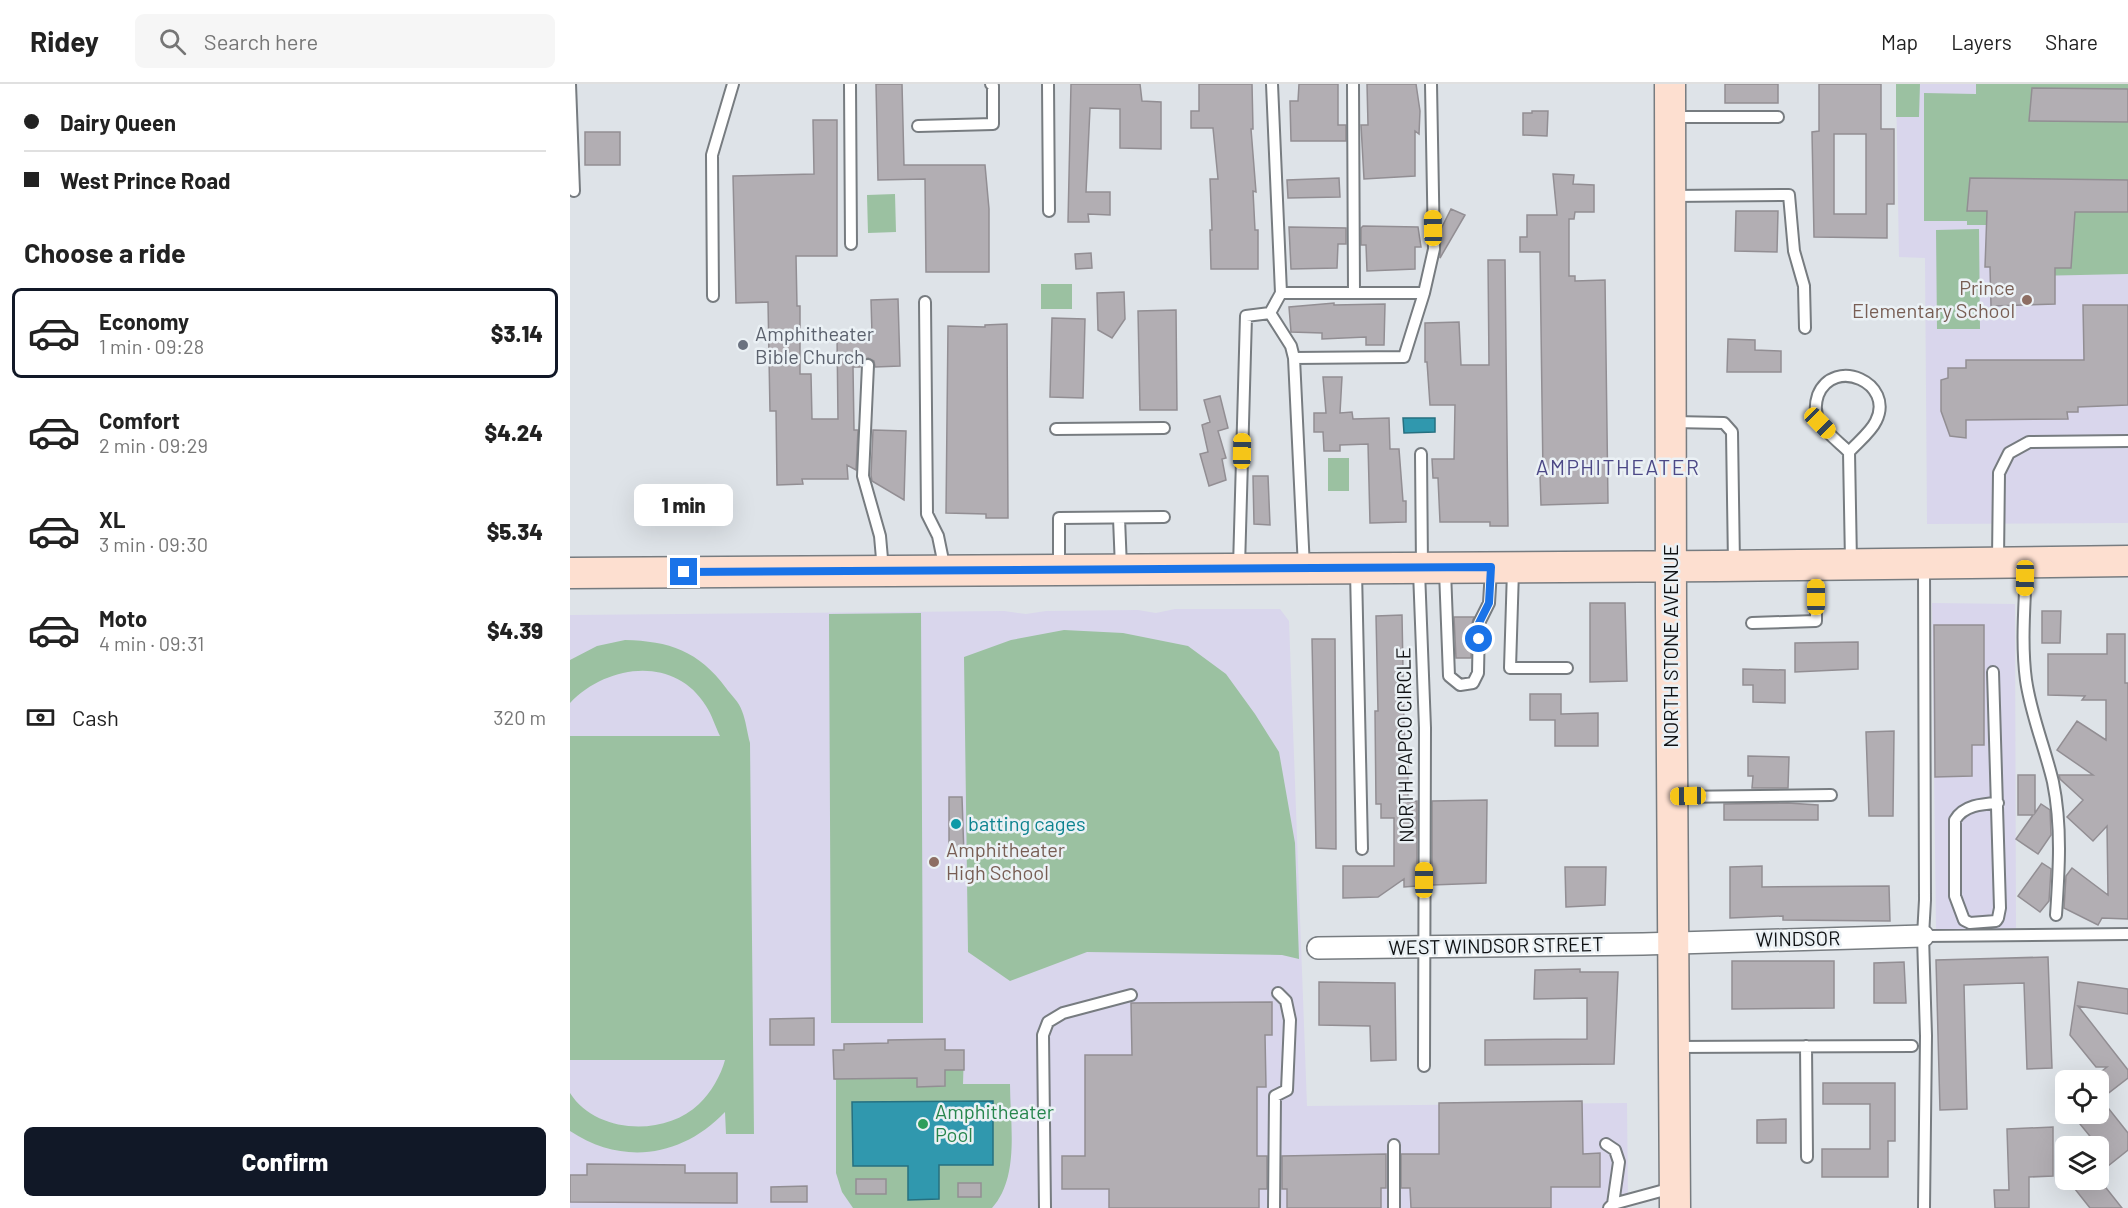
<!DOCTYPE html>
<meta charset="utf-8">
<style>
:root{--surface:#fff;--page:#f6f6f6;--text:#222;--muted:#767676;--line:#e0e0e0;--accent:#111827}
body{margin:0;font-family:Barlow,sans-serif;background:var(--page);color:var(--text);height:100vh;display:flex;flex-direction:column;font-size:22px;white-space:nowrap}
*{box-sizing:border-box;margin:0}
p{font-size:20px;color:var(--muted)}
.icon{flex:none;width:33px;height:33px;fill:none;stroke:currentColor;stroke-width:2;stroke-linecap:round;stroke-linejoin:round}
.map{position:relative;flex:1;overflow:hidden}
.side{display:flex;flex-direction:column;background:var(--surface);width:570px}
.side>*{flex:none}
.hud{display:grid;align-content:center;height:132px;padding:0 24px;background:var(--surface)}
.fabs{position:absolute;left:1485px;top:986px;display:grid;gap:12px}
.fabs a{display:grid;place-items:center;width:54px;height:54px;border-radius:9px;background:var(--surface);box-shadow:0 6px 24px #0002;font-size:30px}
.end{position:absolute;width:27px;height:27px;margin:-14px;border:8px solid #1a73e8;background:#fff;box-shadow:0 0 0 3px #fff}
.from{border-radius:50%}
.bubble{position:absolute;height:42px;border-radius:9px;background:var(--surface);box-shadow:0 6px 24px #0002;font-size:20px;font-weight:800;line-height:42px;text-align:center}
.car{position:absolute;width:18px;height:36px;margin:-18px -9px;border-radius:8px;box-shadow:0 0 4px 2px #0007;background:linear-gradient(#f5c518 24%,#345 0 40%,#f5c518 0 76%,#345 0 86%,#f5c518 0)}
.hud b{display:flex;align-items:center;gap:21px;height:57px;font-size:22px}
.hud b+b{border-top:2px solid var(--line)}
.hud i{width:15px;height:15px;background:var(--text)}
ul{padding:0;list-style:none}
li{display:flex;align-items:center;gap:18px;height:90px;margin:0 12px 9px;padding:0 12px;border:3px solid transparent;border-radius:9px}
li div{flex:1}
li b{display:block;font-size:22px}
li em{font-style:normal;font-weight:800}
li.on{border-color:var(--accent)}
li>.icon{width:54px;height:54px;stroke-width:1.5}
h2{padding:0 24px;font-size:27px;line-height:72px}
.pay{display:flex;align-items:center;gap:15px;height:66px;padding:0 24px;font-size:22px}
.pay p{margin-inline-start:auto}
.action{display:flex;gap:12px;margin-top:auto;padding:12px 24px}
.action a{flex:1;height:69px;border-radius:9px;background:var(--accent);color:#fff;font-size:24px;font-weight:800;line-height:69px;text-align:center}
header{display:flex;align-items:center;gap:36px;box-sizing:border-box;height:84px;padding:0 30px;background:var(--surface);border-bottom:2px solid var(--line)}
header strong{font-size:28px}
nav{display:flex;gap:33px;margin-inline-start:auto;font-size:21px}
.search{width:420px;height:54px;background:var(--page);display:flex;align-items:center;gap:15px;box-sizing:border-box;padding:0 21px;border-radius:9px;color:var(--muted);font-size:22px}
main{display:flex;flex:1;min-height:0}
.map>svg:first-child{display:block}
</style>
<header>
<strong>Ridey</strong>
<div class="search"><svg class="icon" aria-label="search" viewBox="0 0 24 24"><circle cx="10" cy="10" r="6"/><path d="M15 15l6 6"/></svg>Search here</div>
<nav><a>Map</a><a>Layers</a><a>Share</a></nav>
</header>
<main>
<section class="side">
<div class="hud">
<b><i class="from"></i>Dairy Queen</b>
<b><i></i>West Prince Road</b>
</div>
<h2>Choose a ride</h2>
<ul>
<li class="on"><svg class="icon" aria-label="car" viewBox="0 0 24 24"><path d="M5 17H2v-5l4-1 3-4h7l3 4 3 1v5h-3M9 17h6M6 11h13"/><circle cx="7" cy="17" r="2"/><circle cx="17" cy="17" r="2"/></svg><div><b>Economy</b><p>1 min · 09:28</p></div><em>$3.14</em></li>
<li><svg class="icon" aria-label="car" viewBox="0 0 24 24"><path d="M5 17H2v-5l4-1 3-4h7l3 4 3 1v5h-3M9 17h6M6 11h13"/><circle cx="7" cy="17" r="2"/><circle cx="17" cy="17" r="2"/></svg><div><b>Comfort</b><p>2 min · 09:29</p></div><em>$4.24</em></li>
<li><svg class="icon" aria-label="car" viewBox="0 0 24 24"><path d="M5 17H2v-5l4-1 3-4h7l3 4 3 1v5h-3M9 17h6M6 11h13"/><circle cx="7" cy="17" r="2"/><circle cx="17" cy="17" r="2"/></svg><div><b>XL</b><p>3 min · 09:30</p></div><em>$5.34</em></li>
<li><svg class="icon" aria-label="car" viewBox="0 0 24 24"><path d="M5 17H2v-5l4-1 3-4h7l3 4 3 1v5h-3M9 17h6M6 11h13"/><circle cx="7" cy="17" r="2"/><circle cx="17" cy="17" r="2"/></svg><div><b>Moto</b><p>4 min · 09:31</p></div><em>$4.39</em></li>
</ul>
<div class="pay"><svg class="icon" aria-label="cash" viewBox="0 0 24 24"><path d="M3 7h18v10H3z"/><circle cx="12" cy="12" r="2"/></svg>Cash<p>320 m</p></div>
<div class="action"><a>Confirm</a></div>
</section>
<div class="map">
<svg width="1558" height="1124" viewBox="0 0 1558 1124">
<rect width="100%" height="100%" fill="#dee3e8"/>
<!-- education -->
<path fill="#d9d6ec" d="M 1326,0 L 1558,0 L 1558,439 L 1357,440 L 1355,174 L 1329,173 Z
M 1362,519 L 1445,520 L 1446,845 L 1366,847 Z
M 605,525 L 710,525 L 719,537 L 737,1022 L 1057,1019 L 1058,1124 L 0,1124 L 0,531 L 434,527 L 456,530 L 476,527 L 568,526 L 586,529 Z"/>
<!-- green -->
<path fill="#9bc1a1" d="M 1326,0 L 1350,0 L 1349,33 L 1326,33 Z
M 1406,0 L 1558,0 L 1558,190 L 1421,193 L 1418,141 L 1397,141 L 1397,137 L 1354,137 L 1354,9 L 1406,10 Z
M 325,110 L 326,148 L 298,149 L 297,111 Z
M 1409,145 L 1410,245 L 1367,245 L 1366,146 Z
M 471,200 L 502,200 L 502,225 L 471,225 Z
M 758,374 L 779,374 L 779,407 L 758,407 Z
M 351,529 L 353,939 L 261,939 L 259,530 Z
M 494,546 L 553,549 L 618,562 L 656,590 L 685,630 L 709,668 L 725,759 L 729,875 L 712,871 L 517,868 L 440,897 L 398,868 L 394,573 L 441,556 Z
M 55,556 C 99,557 129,567 156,604 C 161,611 169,618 172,627 C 176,637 177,648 180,659 L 184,1050 L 156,1050 L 155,1028 C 112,1073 53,1082 0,1047 L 0,1009 C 26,1050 95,1053 129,1020 C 141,1009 151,991 155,976 L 0,976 L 0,652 L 150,652 C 145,642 142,631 136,622 C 105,571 37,580 0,619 L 0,576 L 27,562 Z
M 354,955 L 375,955 L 375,966 L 394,966 L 393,1000 L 440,1000 C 440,1040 450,1093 422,1124 L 283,1124 L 272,1108 L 266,1089 L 266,996 L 264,995 L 263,966 L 274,966 L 274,960 L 354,959 Z"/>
<!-- water -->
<path fill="#3098ae" stroke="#267080" stroke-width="1.5" d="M 833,334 L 865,334 L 865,348 L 834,349 Z
M 423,1017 L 423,1081 L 369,1081 L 369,1115 L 338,1116 L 338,1082 L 283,1082 L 282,1018 Z"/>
<!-- building -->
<path fill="#b2aeb3" stroke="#928e93" stroke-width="1.5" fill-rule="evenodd" d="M 306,0 L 332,0 L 334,81 L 415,81 L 419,125 L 419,188 L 356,188 L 355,95 L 308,96 Z
M 501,0 L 570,0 L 572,17 L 591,18 L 591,65 L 550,64 L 550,25 L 520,24 L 516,108 L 540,108 L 540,131 L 518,130 L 519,138 L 498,138 Z
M 629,0 L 682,0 L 683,45 L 681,45 L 686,108 L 683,107 L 685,146 L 688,146 L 688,185 L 641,185 L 640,146 L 642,146 L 640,95 L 648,95 L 643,44 L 621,44 L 621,27 L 629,27 Z
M 729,0 L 768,0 L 768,41 L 776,41 L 776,57 L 721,57 L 720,17 L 728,17 Z
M 797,0 L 846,0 L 850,27 L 849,50 L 845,47 L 845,92 L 794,95 L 791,41 L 798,41 Z
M 1155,0 L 1208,0 L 1208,19 L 1155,19 Z
M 1249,0 L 1311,0 L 1311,45 L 1324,45 L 1324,120 L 1317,120 L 1317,154 L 1244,153 L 1242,48 L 1249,47 ZM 1264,50 L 1296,50 L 1296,130 L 1264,130 Z
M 1462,4 L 1558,5 L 1558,38 L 1459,37 Z
M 962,27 L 978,27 L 977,52 L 953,51 L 953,29 L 962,29 Z
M 243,36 L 267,36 L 267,172 L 226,172 L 227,222 L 230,222 L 230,290 L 241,290 L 242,335 L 268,335 L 267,250 L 302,250 L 301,216 L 328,215 L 330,282 L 305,283 L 304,277 L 298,274 L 292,277 L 290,283 L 283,283 L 284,346 L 288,346 L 286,386 L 277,381 L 278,395 L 232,395 L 233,400 L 207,401 L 206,327 L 200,327 L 198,218 L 166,219 L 163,92 L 244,90 Z
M 15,48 L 50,48 L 50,81 L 15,81 Z
M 983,90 L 1004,91 L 1003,100 L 1024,101 L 1024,128 L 1005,128 L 1004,135 L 999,135 L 999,192 L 1005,192 L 1005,197 L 1035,196 L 1038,419 L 971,421 L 970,391 L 973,391 L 970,168 L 950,168 L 950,153 L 957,153 L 957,131 L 987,131 Z
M 769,94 L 770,113 L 718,114 L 717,96 Z
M 1400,94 L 1558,96 L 1558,128 L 1505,128 L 1501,184 L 1485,184 L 1485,220 L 1421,222 L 1420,183 L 1415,183 L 1417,127 L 1397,127 Z
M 881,125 L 895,131 L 870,174 L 871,145 Z
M 1166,127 L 1208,127 L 1207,168 L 1165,167 Z
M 793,142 L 848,143 L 851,163 L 845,163 L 845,185 L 797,187 L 796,161 L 791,161 L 791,144 Z
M 719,143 L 776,144 L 776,160 L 768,160 L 767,184 L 721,185 Z
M 521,169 L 522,184 L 506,185 L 505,170 Z
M 918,176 L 935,176 L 938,442 L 920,442 L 920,438 L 870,438 L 868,394 L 863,394 L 862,375 L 884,375 L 885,321 L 860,321 L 857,278 L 855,278 L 855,239 L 889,238 L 891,281 L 919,281 Z
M 554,208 L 555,235 L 542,254 L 528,246 L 527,209 Z
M 764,219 L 764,221 L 815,220 L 814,261 L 796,261 L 796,253 L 752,255 L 752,249 L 721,248 L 719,223 Z
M 1513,221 L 1558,221 L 1558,321 L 1508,323 L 1508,328 L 1497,328 L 1498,335 L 1396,336 L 1396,354 L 1380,352 L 1371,327 L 1371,296 L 1378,294 L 1378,284 L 1396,284 L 1396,276 L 1514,276 Z
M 606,226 L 607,326 L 570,326 L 568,227 Z
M 482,234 L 515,235 L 513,314 L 480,313 Z
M 437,240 L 438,434 L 416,434 L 416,430 L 376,429 L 378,242 L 415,243 L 415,241 Z
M 1158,255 L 1185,256 L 1185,266 L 1211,267 L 1211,288 L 1157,288 Z
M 753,293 L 772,293 L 770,329 L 782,328 L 783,335 L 819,334 L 820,365 L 829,365 L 833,417 L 836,417 L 836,438 L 800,439 L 798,360 L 770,361 L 770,367 L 754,367 L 753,348 L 744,348 L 744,329 L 756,329 Z
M 650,312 L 658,344 L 648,347 L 656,374 L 652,375 L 656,396 L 639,402 L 630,370 L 638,368 L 632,341 L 640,338 L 634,316 Z
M 303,346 L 336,347 L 334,416 L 302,397 L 301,391 Z
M 683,392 L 698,392 L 700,441 L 684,440 Z
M 1020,519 L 1055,519 L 1057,597 L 1020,598 Z
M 1472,527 L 1491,527 L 1490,559 L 1472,559 Z
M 832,531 L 834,640 L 836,681 L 838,681 L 838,718 L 847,717 L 847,802 L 834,803 L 834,795 L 808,813 L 773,814 L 773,782 L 824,782 L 824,734 L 811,734 L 811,720 L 806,720 L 805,627 L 808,627 L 806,532 Z
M 884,533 L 904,533 L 902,539 L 901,574 L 886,574 Z
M 1364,541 L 1414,541 L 1414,661 L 1402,661 L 1402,692 L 1365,693 Z
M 1537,550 L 1555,550 L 1555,599 L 1558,599 L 1558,835 L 1532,834 L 1528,841 L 1494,824 L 1496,792 L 1502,784 L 1538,811 L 1537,742 L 1523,757 L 1497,733 L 1513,716 L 1490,695 L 1489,691 L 1523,691 L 1487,666 L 1507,637 L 1536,656 L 1536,616 L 1512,616 L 1515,612 L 1478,611 L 1478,570 L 1537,570 Z
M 742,555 L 765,555 L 766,765 L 746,764 Z
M 1288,558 L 1288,585 L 1225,588 L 1225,559 Z
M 1173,585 L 1215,586 L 1215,619 L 1183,618 L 1183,601 L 1173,601 Z
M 960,610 L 991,610 L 991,630 L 1028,629 L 1028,662 L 985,662 L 985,636 L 960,636 Z
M 1324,647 L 1323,732 L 1299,732 L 1296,648 Z
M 1178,672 L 1219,673 L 1218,704 L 1182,704 L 1183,692 L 1178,692 Z
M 1448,691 L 1465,691 L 1465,729 L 1471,720 L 1480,726 L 1481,751 L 1468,770 L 1446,755 L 1463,731 L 1448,731 Z
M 379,713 L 392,713 L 394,772 L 379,771 Z
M 917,716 L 916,799 L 862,801 L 862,717 Z
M 1218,719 L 1248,721 L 1248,736 L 1154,736 L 1154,720 Z
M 1472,779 L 1481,785 L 1479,817 L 1470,828 L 1448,812 Z
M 1192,782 L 1192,803 L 1319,802 L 1320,837 L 1213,836 L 1213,832 L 1160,834 L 1160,783 Z
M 995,783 L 1036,783 L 1035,821 L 996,823 Z
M 1478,873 L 1482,984 L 1457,985 L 1454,899 L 1394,901 L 1397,1025 L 1370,1026 L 1366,876 Z
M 1162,877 L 1264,877 L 1264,924 L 1162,925 Z
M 1334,878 L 1336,919 L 1304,919 L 1304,879 Z
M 1010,885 L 1010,888 L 1048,888 L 1044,980 L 915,981 L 915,956 L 1017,955 L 1017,914 L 964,915 L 965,886 Z
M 749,898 L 825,899 L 826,976 L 801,977 L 800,942 L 749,941 Z
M 1508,898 L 1558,905 L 1558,930 L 1508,922 L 1558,986 L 1558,994 L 1531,1015 L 1558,1049 L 1558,1066 L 1528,1090 L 1528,1062 L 1501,1029 L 1528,1029 L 1528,990 L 1537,983 L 1526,983 L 1500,951 Z
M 702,918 L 702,951 L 695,951 L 696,1003 L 687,1003 L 687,1072 L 697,1072 L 697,1105 L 689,1105 L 689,1124 L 539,1124 L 539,1105 L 492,1105 L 492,1072 L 515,1072 L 515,971 L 562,971 L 561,919 Z
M 244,934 L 244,961 L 200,961 L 200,935 Z
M 375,955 L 375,966 L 394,966 L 394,986 L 375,986 L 375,1002 L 347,1003 L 347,994 L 264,995 L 263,966 L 274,966 L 274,960 L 318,959 L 318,956 Z
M 1253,999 L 1325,999 L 1325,1057 L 1318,1057 L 1318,1093 L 1252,1093 L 1252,1065 L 1300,1065 L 1300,1020 L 1253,1020 Z
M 1012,1017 L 1013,1070 L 1030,1069 L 1030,1103 L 981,1103 L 981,1124 L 841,1124 L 840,1104 L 831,1104 L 831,1070 L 869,1070 L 869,1019 Z
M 1216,1035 L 1216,1059 L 1187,1059 L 1187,1036 Z
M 1483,1043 L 1483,1092 L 1459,1093 L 1459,1124 L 1425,1124 L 1424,1106 L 1439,1106 L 1437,1045 Z
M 816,1070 L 816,1104 L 811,1104 L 811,1124 L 717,1124 L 717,1105 L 712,1105 L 712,1072 Z
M 17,1080 L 115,1081 L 115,1089 L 167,1089 L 167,1119 L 0,1118 L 0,1091 L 17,1091 Z
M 286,1095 L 316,1095 L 316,1110 L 286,1110 Z
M 1497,1095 L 1529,1095 L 1552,1124 L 1520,1124 Z
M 388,1099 L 411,1099 L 411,1113 L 388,1113 Z
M 237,1102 L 237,1118 L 201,1118 L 201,1103 Z"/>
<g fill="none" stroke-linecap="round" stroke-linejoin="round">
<!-- service casing -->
<g stroke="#777c80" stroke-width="14">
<path id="service" d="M 0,0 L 4,107
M 280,0 L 281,160
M 478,0 L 479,127
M 783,0 L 784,209
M 1101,33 L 1208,33
M 348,42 L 423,40 L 423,2 L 421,0
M 1101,112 L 1219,111 L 1224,167 L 1234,202 L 1235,244
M 711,209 L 854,209
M 143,212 L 142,71 L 163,0
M 355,218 L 357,430 L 368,452 L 375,486
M 700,229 L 721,262 L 724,274 L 734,484
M 724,274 L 834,273 L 854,209 L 864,165 L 861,0
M 298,281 L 293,392 L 310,452 L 313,486
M 1104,338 L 1154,339 L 1162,348 L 1164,480
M 486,345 L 594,344
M 1279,368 C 1288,358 1301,348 1306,337 C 1325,299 1264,272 1248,311 C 1245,320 1245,330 1250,338 C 1256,349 1270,359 1279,368 L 1281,478
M 851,370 L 852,483
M 549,434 L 551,484
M 1428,475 L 1429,389 L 1439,369 L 1459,358 L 1558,357
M 1456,481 C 1455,519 1451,558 1456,596 C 1461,631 1475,664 1483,698 C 1492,742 1489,787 1486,831
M 669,483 L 676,232 L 700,229 L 711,209 L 702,0
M 489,485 L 489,434 L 594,433
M 943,486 L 940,584 L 997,584
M 786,487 L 792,765
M 849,487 L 855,644 L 854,982
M 875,487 L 879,592 L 890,601 L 903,599 L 908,589 L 909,539 L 919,519 L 921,486
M 1182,539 L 1246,537 L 1246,484
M 1423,588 L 1430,824 L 1428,834 L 1426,837 L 1400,839 L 1394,836 L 1385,812 L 1385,736 C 1394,721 1412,720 1428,719
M 1103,713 L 1261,711
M 1353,852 L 1558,850
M 1236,962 L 1237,1073
M 1105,963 L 1342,962
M 1036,1060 L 1045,1066 L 1049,1078 L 1043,1120 L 1039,1124
M 1043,1120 L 1102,1104
M 475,1124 L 473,951 L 478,938 L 493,929 L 561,911
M 704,1124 L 705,1012 L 717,1006 L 720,936 L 716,917 L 708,909
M 824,1124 L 824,1061
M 1354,1124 L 1356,952 L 1353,852 L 1355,816 L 1354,482"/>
</g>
<!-- minor casing -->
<g stroke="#777c80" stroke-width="24">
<path id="minor" d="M 748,864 L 1073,860 L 1353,852"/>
</g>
<!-- secondary casing -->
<g stroke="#777c80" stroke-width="33">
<path id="secondary" d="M 1100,0 L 1101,529 L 1105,1124
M 0,489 L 1147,482 L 1558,477"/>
</g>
<!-- service -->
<use href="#service" stroke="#fff" stroke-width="10"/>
<!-- minor -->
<use href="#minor" stroke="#fff" stroke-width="21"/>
<!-- secondary -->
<use href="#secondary" stroke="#fddfd0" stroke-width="30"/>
</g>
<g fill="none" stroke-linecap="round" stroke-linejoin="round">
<!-- route -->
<path stroke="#1a73e8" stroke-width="8" d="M 114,488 L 921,483 L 919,519 L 909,539 L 909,555"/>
</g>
<!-- markers -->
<g fill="#8d6e63" stroke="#ebf1f5" stroke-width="2">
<circle cx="1457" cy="216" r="6"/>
<circle cx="364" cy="778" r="6"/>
</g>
<circle fill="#6b7280" stroke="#ebf1f5" stroke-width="2" cx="173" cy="261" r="6"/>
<circle fill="#0f9aa8" stroke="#ebf1f5" stroke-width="2" cx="386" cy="740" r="6"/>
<circle fill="#2e9e5b" stroke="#ebf1f5" stroke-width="2" cx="353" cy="1040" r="6"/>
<g text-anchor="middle" stroke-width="5" stroke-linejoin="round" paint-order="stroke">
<!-- education labels -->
<g font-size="20" fill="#785e54" stroke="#ebf1f5" text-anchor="end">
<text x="1445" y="211">Prince<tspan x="1445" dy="23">Elementary School</tspan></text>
<text x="376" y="773" text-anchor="start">Amphitheater<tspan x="376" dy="23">High School</tspan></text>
</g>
<!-- worship labels -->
<g font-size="20" fill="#5b616d" stroke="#ebf1f5" text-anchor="start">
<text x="185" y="257">Amphitheater<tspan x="185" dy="23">Bible Church</tspan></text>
</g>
<!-- street labels -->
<g font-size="20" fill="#101214" stroke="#ebf1f5">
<text transform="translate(1101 562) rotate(-90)" y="7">NORTH STONE AVENUE</text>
<text transform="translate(835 661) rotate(-91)" y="7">NORTH PAPCO CIRCLE</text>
<text transform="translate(1228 855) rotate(-1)" y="7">WINDSOR</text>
<text transform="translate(926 862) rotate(-1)" y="7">WEST WINDSOR STREET</text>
</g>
<!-- culture labels -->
<g font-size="20" fill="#0d838f" stroke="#ebf1f5" text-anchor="start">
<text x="398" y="747">batting cages</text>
</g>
<!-- leisure labels -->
<g font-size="20" fill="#27864d" stroke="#ebf1f5" text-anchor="start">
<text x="365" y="1035">Amphitheater<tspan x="365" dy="23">Pool</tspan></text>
</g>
<!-- neighbourhood labels -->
<g font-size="21" letter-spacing="1.5" fill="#4c4886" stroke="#ebf1f5">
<text x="1048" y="391">AMPHITHEATER</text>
</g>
</g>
</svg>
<div class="fabs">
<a><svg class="icon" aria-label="locate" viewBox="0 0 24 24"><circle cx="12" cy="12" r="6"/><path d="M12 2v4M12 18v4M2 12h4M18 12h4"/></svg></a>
<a><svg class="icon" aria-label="layers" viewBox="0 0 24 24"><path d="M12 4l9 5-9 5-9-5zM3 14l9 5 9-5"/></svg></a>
</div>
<i class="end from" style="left:909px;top:555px"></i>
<i class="end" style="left:114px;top:488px"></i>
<div class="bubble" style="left:64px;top:400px;width:99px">1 min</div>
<i class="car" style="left:863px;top:144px;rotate:359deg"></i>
<i class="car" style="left:1250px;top:339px;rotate:135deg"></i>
<i class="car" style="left:672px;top:367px;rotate:1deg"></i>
<i class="car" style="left:1455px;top:494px;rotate:181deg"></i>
<i class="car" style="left:1246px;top:513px;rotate:0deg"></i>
<i class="car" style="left:1118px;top:712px;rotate:269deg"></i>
<i class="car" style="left:854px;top:796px;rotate:0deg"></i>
</div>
</main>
